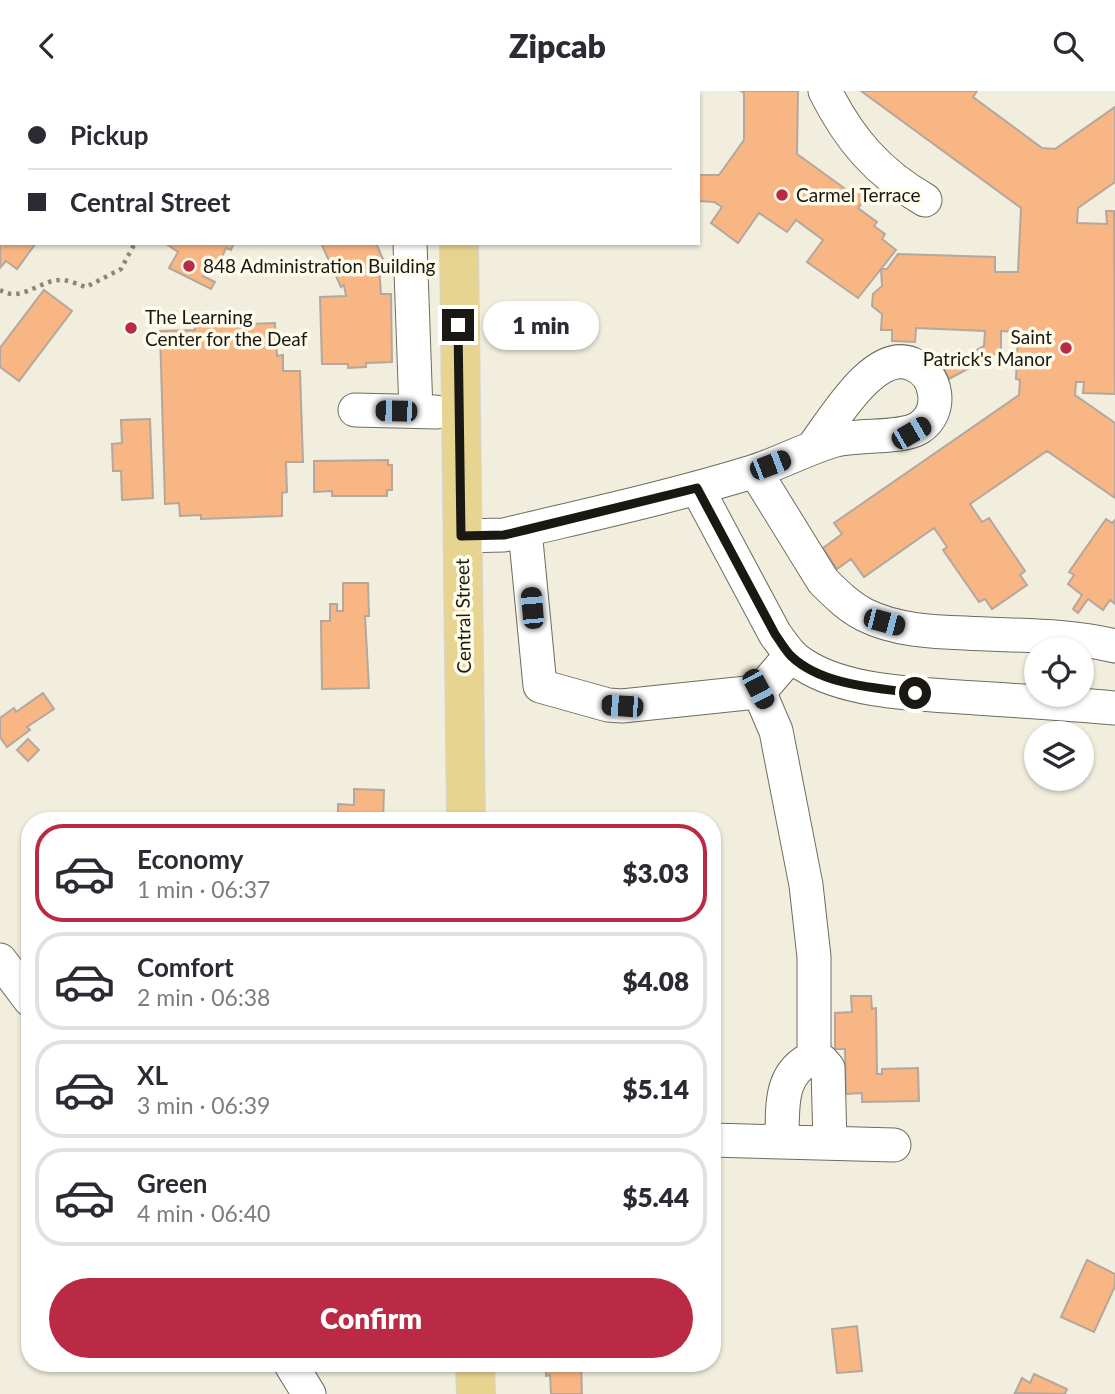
<!DOCTYPE html>
<meta charset="utf-8">
<style>
:root{--surface:#fff;--page:#f7f7f7;--text:#2b2b33;--muted:#7c7c81;--line:#e1e1e2;--accent:#bb2a44}
body{margin:0;font-family:Lato,sans-serif;background:var(--page);color:var(--text);height:100vh;display:flex;flex-direction:column;font-size:26px;white-space:nowrap}
*{box-sizing:border-box;margin:0}
p{font-size:23px;color:var(--muted)}
.icon{flex:none;width:38px;height:38px;fill:none;stroke:currentColor;stroke-width:2;stroke-linecap:round;stroke-linejoin:round}
.map{position:relative;flex:1;overflow:hidden}
.panel{position:absolute;left:21px;top:721px;width:700px;height:560px;display:flex;flex-direction:column;background:var(--surface);border-radius:28px;box-shadow:0 2px 5px #0004}
.panel>*{flex:none}
.hud{position:absolute;left:0px;top:0px;width:700px;height:154px;box-shadow:0 2px 5px #0004;display:grid;align-content:center;height:154px;padding:0 28px;background:var(--surface)}
.buttons{position:absolute;left:1024px;top:546px;display:grid;gap:14px}
.buttons a{display:grid;place-items:center;width:70px;height:70px;border-radius:50%;background:var(--surface);box-shadow:0 2px 5px #0004;font-size:35px}
.end{position:absolute;width:32px;height:32px;margin:-16px;border:9px solid #191813;background:#fff;box-shadow:0 0 0 4px #fff}
.from{border-radius:50%}
.bubble{position:absolute;height:49px;border-radius:24px;background:var(--surface);box-shadow:0 2px 5px #0004;font-size:23px;font-weight:800;line-height:49px;text-align:center}
.car{position:absolute;width:21px;height:42px;margin:-21px -10px;border-radius:9px;box-shadow:0 0 5px 2px #0007;background:linear-gradient(#222 24%,#8ab4d8 0 40%,#222 0 76%,#8ab4d8 0 86%,#222 0)}
.hud b{display:flex;align-items:center;gap:24px;height:66px;font-size:26px}
.hud b+b{border-top:2px solid var(--line)}
.hud i{width:18px;height:18px;background:var(--text)}
ul{padding:12px 0 0;list-style:none}
li{display:flex;align-items:center;gap:21px;height:98px;margin:0 14px 10px;padding:0 14px;border:4px solid var(--line);border-radius:28px}
li div{flex:1}
li b{display:block;font-size:26px}
li em{font-style:normal;font-weight:800}
li.current{border-color:var(--accent)}
li>.icon{width:63px;height:63px;stroke-width:1.5}
.button{display:flex;gap:14px;margin-top:auto;padding:14px 28px}
.button a{flex:1;height:80px;border-radius:42px;background:var(--accent);color:#fff;font-size:28px;font-weight:800;line-height:80px;text-align:center}
header{display:flex;justify-content:space-between;align-items:center;height:91px;padding:0 28px;background:var(--surface);font-size:32px;font-weight:800}
.map>svg:first-child{display:block}
</style>
<header><svg class="icon" aria-label="back" viewBox="0 0 24 24"><path d="M15 5l-7 7 7 7"/></svg>Zipcab<svg class="icon" aria-label="search" viewBox="0 0 24 24"><circle cx="10" cy="10" r="6"/><path d="M15 15l6 6"/></svg></header>
<div class="map">
<svg width="1115" height="1303" viewBox="0 0 1115 1303">
<rect width="100%" height="100%" fill="#f1eedd"/>
<!-- building -->
<path fill="#f7b684" stroke="#b5a79d" stroke-width="2" d="M 573,0 L 640,0 L 573,2 Z
M 741,0 L 798,0 L 797,63 L 851,102 L 857,96 L 868,105 L 858,117 L 877,131 L 874,135 L 885,143 L 882,148 L 896,159 L 858,207 L 807,171 L 823,149 L 796,129 L 787,141 L 759,122 L 738,152 L 711,132 L 722,116 L 714,111 L 698,110 L 698,84 L 719,84 L 744,49 L 744,2 Z
M 861,0 L 977,0 L 973,6 L 1042,57 L 1055,58 L 1115,16 L 1115,91 L 1078,117 L 1077,132 L 1107,133 L 1106,120 L 1114,120 L 1115,303 L 1083,302 L 1084,291 L 1076,291 L 1075,304 L 1115,332 L 1115,407 L 1047,360 L 970,413 L 982,431 L 989,427 L 1025,480 L 1020,484 L 1027,494 L 992,518 L 985,508 L 979,511 L 943,459 L 947,456 L 934,437 L 864,486 L 851,468 L 837,478 L 823,457 L 842,443 L 834,432 L 1019,304 L 1020,289 L 1016,288 L 1018,241 L 1001,240 L 1001,260 L 949,288 L 944,277 L 984,255 L 985,240 L 916,237 L 915,251 L 892,250 L 892,239 L 881,239 L 882,223 L 872,215 L 873,203 L 882,195 L 881,178 L 887,178 L 898,163 L 995,166 L 995,181 L 1018,181 L 1021,117 Z
M 2,49 L 2,152 L 36,152 L 17,178 L 6,170 L 0,177 Z
M 165,152 L 234,152 L 231,159 L 226,157 L 217,177 L 209,173 L 203,185 L 215,191 L 211,198 L 169,177 L 178,161 Z
M 321,152 L 376,152 L 385,173 L 379,176 L 381,203 L 391,203 L 392,271 L 366,272 L 366,276 L 348,277 L 348,273 L 322,273 L 320,206 L 346,205 L 344,194 L 341,196 Z
M 44,199 L 72,220 L 19,290 L 0,276 L 0,257 Z
M 275,232 L 277,265 L 283,264 L 283,280 L 300,280 L 303,371 L 286,371 L 287,401 L 282,402 L 282,425 L 201,428 L 201,424 L 180,425 L 179,412 L 165,413 L 160,240 L 195,239 L 195,235 Z
M 150,328 L 153,407 L 122,409 L 121,380 L 113,380 L 112,353 L 122,352 L 121,329 Z
M 388,369 L 388,374 L 392,374 L 392,399 L 387,399 L 387,405 L 332,405 L 332,400 L 314,401 L 314,370 Z
M 1106,428 L 1112,432 L 1115,429 L 1115,513 L 1110,509 L 1103,519 L 1088,508 L 1078,522 L 1073,518 L 1082,504 L 1068,493 L 1074,484 L 1069,481 Z
M 343,492 L 368,492 L 369,525 L 365,525 L 369,597 L 322,598 L 321,530 L 330,530 L 330,513 L 337,513 L 337,520 L 343,520 Z
M 43,602 L 54,618 L 27,636 L 30,639 L 7,656 L 0,646 L 0,627 L 14,617 L 16,621 Z
M 28,648 L 39,659 L 28,670 L 17,659 Z
M 354,698 L 384,699 L 383,730 L 338,730 L 338,713 L 354,714 Z
M 851,905 L 871,905 L 872,918 L 876,917 L 877,983 L 882,983 L 882,978 L 918,977 L 919,1010 L 862,1011 L 862,1002 L 846,1003 L 845,958 L 835,958 L 835,922 L 852,921 Z
M 1087,1169 L 1115,1183 L 1115,1195 L 1094,1241 L 1061,1226 Z
M 857,1235 L 862,1280 L 837,1282 L 832,1238 Z
M 546,1272 L 581,1272 L 582,1303 L 551,1303 L 550,1284 L 546,1285 Z
M 1034,1283 L 1067,1298 L 1065,1303 L 1015,1302 L 1022,1287 L 1030,1292 Z"/>
<g fill="none" stroke-linecap="round" stroke-linejoin="round">
<!-- minor casing -->
<g stroke="#6f6c5e" stroke-width="35">
<path id="minor" d="M 168,0 L 170,2
M 825,0 C 849,48 878,82 925,109
M 384,2 L 386,0
M 416,2 L 416,0
M 410,152 L 416,320
M 355,319 L 436,321
M 755,380 L 823,490 C 836,503 849,516 865,524 C 895,539 932,541 965,542 C 1015,545 1066,543 1115,555
M 697,397 L 775,543 C 784,555 791,567 804,574 C 849,603 924,603 976,607 C 1022,610 1069,613 1115,617
M 525,439 L 540,595 L 608,614 L 622,615 L 747,602 L 767,592 L 791,564
M 461,445 L 504,444 L 525,439 C 601,421 677,404 752,381 C 781,372 807,357 836,349 C 861,343 901,348 919,337 C 944,321 938,283 912,273 C 874,257 833,330 813,356
M 758,598 L 776,640 L 806,794 L 814,866 L 814,966
M 0,869 L 30,909
M 712,1049 L 894,1054
M 782,1050 C 783,1016 778,982 814,966 L 822,970 L 828,977 L 830,1052
M 290,1272 L 309,1303"/>
</g>
<!-- major casing -->
<g stroke="#d6d5d5" stroke-width="40">
<path id="major" d="M 468,2 L 468,0
M 459,152 L 466,730
M 475,1272 L 476,1303"/>
</g>
<!-- path -->
<path stroke="#89877b" stroke-width="4.5" stroke-dasharray="3.5 5" stroke-linecap="butt" d="M 128,2 L 129,0
M 0,199 C 20,212 39,190 59,189 C 67,188 79,194 86,196 L 121,178 L 135,152"/>
<!-- minor -->
<use href="#minor" stroke="#fff" stroke-width="33"/>
<!-- major -->
<use href="#major" stroke="#e7d491" stroke-width="38"/>
</g>
<g fill="none" stroke-linecap="round" stroke-linejoin="round">
<!-- route -->
<path stroke="#191813" stroke-width="9" d="M 458,234 L 461,445 L 504,444 L 525,439 L 697,397 L 775,543 C 780,550 785,559 791,565 C 821,594 875,597 915,602"/>
</g>
<!-- markers -->
<g fill="#bb2a44" stroke="#fefbea" stroke-width="2.5">
<circle cx="782" cy="104" r="7"/>
<circle cx="189" cy="175" r="7"/>
<circle cx="131" cy="237" r="7"/>
<circle cx="1066" cy="257" r="7"/>
</g>
<g text-anchor="middle" stroke-width="7" stroke-linejoin="round" paint-order="stroke">
<!-- poi labels -->
<g font-size="19" fill="#191813" stroke="#fefbea" text-anchor="start">
<text x="796" y="111">Carmel Terrace</text>
<text x="203" y="182">848 Administration Building</text>
<text x="145" y="233">The Learning<tspan x="145" dy="22">Center for the Deaf</tspan></text>
<text x="1052" y="253" text-anchor="end">Saint<tspan x="1052" dy="22">Patrick's Manor</tspan></text>
</g>
<!-- street labels -->
<g font-size="19" fill="#191813" stroke="#fefbea">
<text transform="translate(463 525) rotate(-91)" y="7">Central Street</text>
</g>
</g>
</svg>
<div class="buttons">
<a><svg class="icon" aria-label="locate" viewBox="0 0 24 24"><circle cx="12" cy="12" r="6"/><path d="M12 2v4M12 18v4M2 12h4M18 12h4"/></svg></a>
<a><svg class="icon" aria-label="layers" viewBox="0 0 24 24"><path d="M12 4l9 5-9 5-9-5zM3 14l9 5 9-5"/></svg></a>
</div>
<i class="end from" style="left:915px;top:602px"></i>
<i class="end" style="left:458px;top:234px"></i>
<div class="bubble" style="left:483px;top:210px;width:116px">1 min</div>
<i class="car" style="left:396px;top:320px;rotate:271deg"></i>
<i class="car" style="left:911px;top:342px;rotate:60deg"></i>
<i class="car" style="left:770px;top:374px;rotate:69deg"></i>
<i class="car" style="left:532px;top:517px;rotate:355deg"></i>
<i class="car" style="left:884px;top:531px;rotate:105deg"></i>
<i class="car" style="left:758px;top:598px;rotate:152deg"></i>
<i class="car" style="left:622px;top:615px;rotate:274deg"></i>
<div class="hud">
<b><i class="from"></i>Pickup</b>
<b><i></i>Central Street</b>
</div>
<section class="panel">
<ul>
<li class="current"><svg class="icon" aria-label="car" viewBox="0 0 24 24"><path d="M5 17H2v-5l4-1 3-4h7l3 4 3 1v5h-3M9 17h6M6 11h13"/><circle cx="7" cy="17" r="2"/><circle cx="17" cy="17" r="2"/></svg><div><b>Economy</b><p>1 min · 06:37</p></div><em>$3.03</em></li>
<li><svg class="icon" aria-label="car" viewBox="0 0 24 24"><path d="M5 17H2v-5l4-1 3-4h7l3 4 3 1v5h-3M9 17h6M6 11h13"/><circle cx="7" cy="17" r="2"/><circle cx="17" cy="17" r="2"/></svg><div><b>Comfort</b><p>2 min · 06:38</p></div><em>$4.08</em></li>
<li><svg class="icon" aria-label="car" viewBox="0 0 24 24"><path d="M5 17H2v-5l4-1 3-4h7l3 4 3 1v5h-3M9 17h6M6 11h13"/><circle cx="7" cy="17" r="2"/><circle cx="17" cy="17" r="2"/></svg><div><b>XL</b><p>3 min · 06:39</p></div><em>$5.14</em></li>
<li><svg class="icon" aria-label="car" viewBox="0 0 24 24"><path d="M5 17H2v-5l4-1 3-4h7l3 4 3 1v5h-3M9 17h6M6 11h13"/><circle cx="7" cy="17" r="2"/><circle cx="17" cy="17" r="2"/></svg><div><b>Green</b><p>4 min · 06:40</p></div><em>$5.44</em></li>
</ul>
<div class="button"><a>Confirm</a></div>
</section>
</div>
